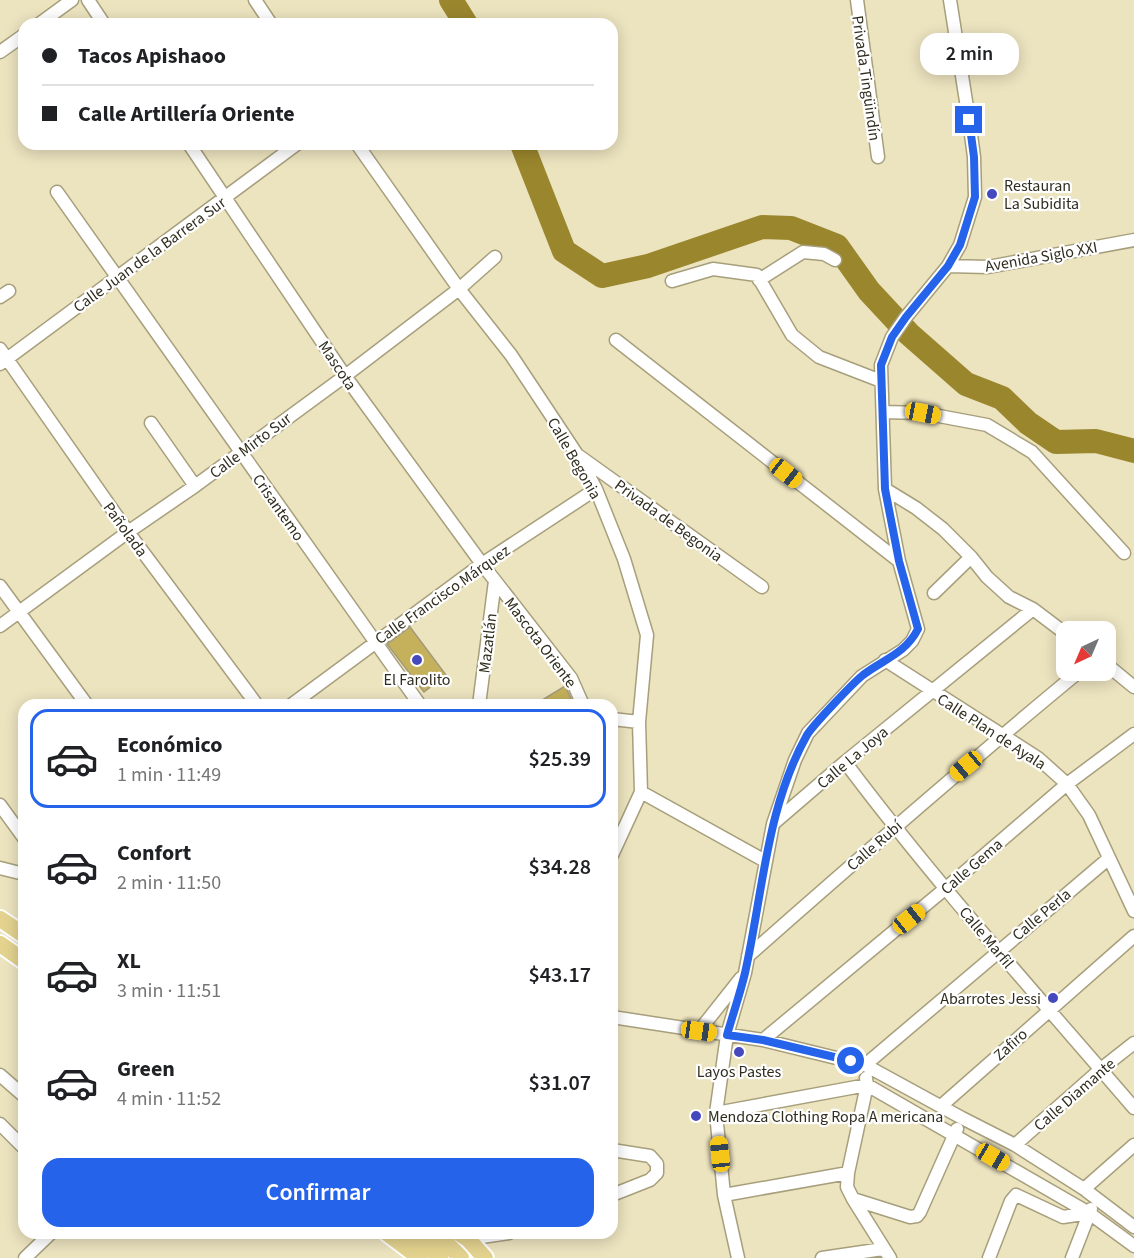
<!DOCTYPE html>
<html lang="es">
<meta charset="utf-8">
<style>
:root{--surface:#fff;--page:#f6f6f6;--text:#202124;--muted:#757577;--line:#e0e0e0;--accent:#2563eb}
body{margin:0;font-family:"Source Sans 3",sans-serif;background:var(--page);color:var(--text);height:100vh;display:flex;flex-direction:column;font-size:22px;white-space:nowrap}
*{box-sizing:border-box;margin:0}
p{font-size:20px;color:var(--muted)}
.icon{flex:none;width:33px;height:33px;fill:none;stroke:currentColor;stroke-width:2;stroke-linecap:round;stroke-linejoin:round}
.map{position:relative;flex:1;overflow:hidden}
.side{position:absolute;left:18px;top:699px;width:600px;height:540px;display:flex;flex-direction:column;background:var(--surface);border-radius:18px;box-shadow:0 3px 15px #0003}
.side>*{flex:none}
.guide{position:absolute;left:18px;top:18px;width:600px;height:132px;border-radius:18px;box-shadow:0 3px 15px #0003;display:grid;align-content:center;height:132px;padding:0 24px;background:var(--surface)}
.needle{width:39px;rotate:224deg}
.tools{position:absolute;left:1056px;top:621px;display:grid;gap:12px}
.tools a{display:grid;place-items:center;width:60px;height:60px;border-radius:12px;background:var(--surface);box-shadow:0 3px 15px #0003;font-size:30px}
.end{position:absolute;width:27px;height:27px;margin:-14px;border:8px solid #2563eb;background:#fff;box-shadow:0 0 0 3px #fff}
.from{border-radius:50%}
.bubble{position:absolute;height:42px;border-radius:18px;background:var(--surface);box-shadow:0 3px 15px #0003;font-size:20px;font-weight:600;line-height:42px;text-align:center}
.car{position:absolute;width:18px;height:36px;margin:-18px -9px;border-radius:8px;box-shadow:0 0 4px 2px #0007;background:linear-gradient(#f5c518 24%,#345 0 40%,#f5c518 0 76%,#345 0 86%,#f5c518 0)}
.guide b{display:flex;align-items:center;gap:21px;height:57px;font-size:22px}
.guide b+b{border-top:2px solid var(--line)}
.guide i{width:15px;height:15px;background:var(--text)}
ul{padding:10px 0 0;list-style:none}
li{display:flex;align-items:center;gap:18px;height:99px;margin:0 12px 9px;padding:0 12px;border:3px solid transparent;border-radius:18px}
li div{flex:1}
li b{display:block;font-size:22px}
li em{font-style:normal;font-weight:600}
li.on{border-color:var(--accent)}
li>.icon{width:54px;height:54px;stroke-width:1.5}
.cta{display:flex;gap:12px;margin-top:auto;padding:12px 24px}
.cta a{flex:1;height:69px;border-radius:18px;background:var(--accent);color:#fff;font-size:24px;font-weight:600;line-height:69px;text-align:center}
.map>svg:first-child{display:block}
</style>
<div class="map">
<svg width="1134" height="1258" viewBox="0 0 1134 1258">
<rect width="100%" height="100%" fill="#ece3bf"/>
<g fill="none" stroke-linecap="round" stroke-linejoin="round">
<!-- river -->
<path stroke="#9a862d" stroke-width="24" d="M 451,0 L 466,24
M 522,144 L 564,251 L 602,276 L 648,266 L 762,227 L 791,228 L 837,246 L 869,291 L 909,334 L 966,384 L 1002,398 L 1028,423 L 1056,442 L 1096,441 L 1134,451"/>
</g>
<!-- building -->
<path fill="#c5b15b" stroke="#a29a78" stroke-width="1.5" d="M 410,627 L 446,675 L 424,692 L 387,644 Z
M 565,686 L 574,705 L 534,705 Z"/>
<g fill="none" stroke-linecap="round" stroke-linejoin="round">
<!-- minor casing -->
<g stroke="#a79f7c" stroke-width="15">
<path id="minor" d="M 88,0 L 104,24
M 255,0 L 271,24
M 857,0 L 878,157
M 39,24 L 72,0
M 0,52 L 24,35
M 189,144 L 345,376 L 482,564 L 571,678 L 583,705
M 357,144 L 459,289 L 511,355 L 576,453 L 596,489 L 624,559 L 647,635 L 639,722 L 641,792 L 612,855
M 57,192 L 420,705
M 948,266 L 988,267 L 1134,240
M 759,280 L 803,252 L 824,254 L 835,260
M 672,281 L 713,269 L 757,275 L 792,335 L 819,357 L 881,381
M 0,297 L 9,291
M 616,340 L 899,561
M 0,349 L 128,532 L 257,705
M 0,364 L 297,144
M 883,412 L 923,413 L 987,425 L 1032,452 L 1124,553
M 151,423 L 195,486
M 579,456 L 762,587
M 885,489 L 916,508 L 943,529 L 971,557 L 987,577 L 1009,597 L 1033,609 L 1066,634
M 0,586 L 87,705
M 934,593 L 971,557
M 0,626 L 128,532 L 195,486 L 345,376 L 459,289 L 495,257
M 885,660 L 1038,758 L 1067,784 L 1089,815 L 1134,911
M 1106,664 L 1134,687
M 291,705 L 482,564 L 596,489
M 479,705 L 495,581
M 612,719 L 639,722
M 845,762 C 935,882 1036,994 1134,1108
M 641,792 L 765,861
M 0,805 L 24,838
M 774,823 L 845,762 L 1033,609
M 0,868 L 24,874
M 748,956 C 858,859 968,763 1081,670
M 612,1017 L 763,1040 L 865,1065 L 962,1118 L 1015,1145 L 1084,1189 L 1134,1227
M 699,1031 L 741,978
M 763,1040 L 946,888 L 1067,784 L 1134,734
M 865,1065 L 1108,859
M 0,1075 L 24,1096
M 866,1078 L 867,1085 L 848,1173 L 847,1187 L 853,1199 L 890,1258
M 941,1106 L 1134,936
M 716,1113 L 867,1085 L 1089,1213 L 1134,1246
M 0,1124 L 24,1148
M 1015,1145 L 1101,1069 L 1134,1043
M 612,1150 L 650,1156 L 657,1164 L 657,1173 L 650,1180 L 612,1195
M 1084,1189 L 1134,1145
M 724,1195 L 848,1173
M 853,1199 L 910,1217 L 917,1216 L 920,1212 L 957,1129
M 468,1239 L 509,1233
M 25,1258 L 51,1233
M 738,1258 L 724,1195 L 716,1113 L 727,1035 L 745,973 L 773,824 L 795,760 L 808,733 L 862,676 L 903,650 L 912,641 L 918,629 L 899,561 L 885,489 L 881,365 L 892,337 L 906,317 L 948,266 L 960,245 L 975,197 L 974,157 L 969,120 L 950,0
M 822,1258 L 883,1249
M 989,1258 L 1011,1201 L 1016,1195 L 1063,1217 L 1089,1213
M 1072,1258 L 1091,1209"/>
</g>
<!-- major casing -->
<g stroke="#fff" stroke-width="20">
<path id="major" d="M 0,919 L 24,935
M 0,944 L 24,961
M 387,1233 L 420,1258
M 409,1233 L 440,1256
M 436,1233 L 461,1258
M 459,1233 L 468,1239 L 485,1258"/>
</g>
<!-- minor -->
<use href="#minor" stroke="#fff" stroke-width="12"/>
<!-- major -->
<use href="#major" stroke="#e3d38f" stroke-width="16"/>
</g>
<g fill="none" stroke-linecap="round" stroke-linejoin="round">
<!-- route -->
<path stroke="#2563eb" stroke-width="8" d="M 851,1061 L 763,1040 L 727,1035 C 733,1014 740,994 745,973 C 763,893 766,808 807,735 C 814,724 852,684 863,675 C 884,659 905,654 918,629 L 899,561 L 885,489 L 881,365 L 892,337 L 906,317 L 948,266 L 960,245 L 975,197 L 974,157 L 969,120"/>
</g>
<!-- markers -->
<g fill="#4648bd" stroke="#fff" stroke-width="2">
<circle cx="992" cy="194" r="6"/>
<circle cx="417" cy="660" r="6"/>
<circle cx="1053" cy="998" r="6"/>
<circle cx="739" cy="1052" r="6"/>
<circle cx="696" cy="1116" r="6"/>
</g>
<g text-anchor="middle" stroke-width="4.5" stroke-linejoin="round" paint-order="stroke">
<!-- street labels -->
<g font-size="16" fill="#302d1f" stroke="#fff">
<text transform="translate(867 78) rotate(82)" y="6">Privada Tingüindín</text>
<text transform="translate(149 254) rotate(-36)" y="6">Calle Juan de la Barrera Sur</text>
<text transform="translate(1041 256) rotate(-10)" y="6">Avenida Siglo XXI</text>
<text transform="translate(338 365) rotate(56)" y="6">Mascota</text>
<text transform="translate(250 445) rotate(-37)" y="6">Calle Mirto Sur</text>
<text transform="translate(575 458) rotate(60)" y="6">Calle Begonia</text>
<text transform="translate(279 507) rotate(55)" y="6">Crisantemo</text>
<text transform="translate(669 520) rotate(36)" y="6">Privada de Begonia</text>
<text transform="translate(126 529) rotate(54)" y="6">Pañolada</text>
<text transform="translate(442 594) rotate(-35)" y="6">Calle Francisco Márquez</text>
<text transform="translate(541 642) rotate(53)" y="6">Mascota Oriente</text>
<text transform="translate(487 643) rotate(-83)" y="6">Mazatlán</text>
<text transform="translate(992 731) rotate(33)" y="6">Calle Plan de Ayala</text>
<text transform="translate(852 757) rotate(-40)" y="6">Calle La Joya</text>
<text transform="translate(874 845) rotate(-41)" y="6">Calle Rubí</text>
<text transform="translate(971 866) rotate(-41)" y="6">Calle Gema</text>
<text transform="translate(1041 914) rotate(-40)" y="6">Calle Perla</text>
<text transform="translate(987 937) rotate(50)" y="6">Calle Marfil</text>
<text transform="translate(1010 1044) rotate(-42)" y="6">Zafiro</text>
<text transform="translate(1074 1094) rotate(-41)" y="6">Calle Diamante</text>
</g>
<!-- poi labels -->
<g font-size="16" fill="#302d1f" stroke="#fff" text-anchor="start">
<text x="1004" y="191">Restauran<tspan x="1004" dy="18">La Subidita</tspan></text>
<text x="417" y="685" text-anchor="middle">El Farolito</text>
<text x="1041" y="1004" text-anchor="end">Abarrotes Jessi</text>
<text x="739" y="1077" text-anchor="middle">Layos Pastes</text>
<text x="708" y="1122">Mendoza Clothing Ropa A mericana</text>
</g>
</g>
</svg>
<div class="tools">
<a><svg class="needle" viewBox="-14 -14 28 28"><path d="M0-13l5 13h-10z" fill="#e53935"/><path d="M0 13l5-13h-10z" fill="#757577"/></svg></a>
</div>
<i class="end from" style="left:851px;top:1061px"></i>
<i class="end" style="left:969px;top:120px"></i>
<div class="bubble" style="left:920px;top:33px;width:99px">2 min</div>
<i class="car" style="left:923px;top:413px;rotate:101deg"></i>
<i class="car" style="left:786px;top:473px;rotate:128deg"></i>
<i class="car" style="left:966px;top:766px;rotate:230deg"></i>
<i class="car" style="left:909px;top:919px;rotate:51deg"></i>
<i class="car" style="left:699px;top:1031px;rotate:98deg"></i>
<i class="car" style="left:720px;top:1154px;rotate:354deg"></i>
<i class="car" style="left:993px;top:1157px;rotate:120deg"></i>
<div class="guide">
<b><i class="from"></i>Tacos Apishaoo</b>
<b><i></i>Calle Artillería Oriente</b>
</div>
<section class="side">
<ul>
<li class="on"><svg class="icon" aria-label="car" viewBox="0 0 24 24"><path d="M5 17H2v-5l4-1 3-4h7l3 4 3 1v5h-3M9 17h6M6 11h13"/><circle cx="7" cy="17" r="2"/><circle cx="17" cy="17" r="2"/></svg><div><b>Económico</b><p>1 min · 11:49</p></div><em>$25.39</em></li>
<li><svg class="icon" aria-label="car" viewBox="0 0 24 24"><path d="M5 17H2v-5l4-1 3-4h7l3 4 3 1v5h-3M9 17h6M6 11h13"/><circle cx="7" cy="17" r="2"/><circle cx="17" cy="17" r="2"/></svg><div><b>Confort</b><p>2 min · 11:50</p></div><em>$34.28</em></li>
<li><svg class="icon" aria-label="car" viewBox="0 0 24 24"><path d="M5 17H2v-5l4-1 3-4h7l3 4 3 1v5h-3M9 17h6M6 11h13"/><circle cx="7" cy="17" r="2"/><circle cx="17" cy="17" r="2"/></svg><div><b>XL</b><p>3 min · 11:51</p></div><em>$43.17</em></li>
<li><svg class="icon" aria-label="car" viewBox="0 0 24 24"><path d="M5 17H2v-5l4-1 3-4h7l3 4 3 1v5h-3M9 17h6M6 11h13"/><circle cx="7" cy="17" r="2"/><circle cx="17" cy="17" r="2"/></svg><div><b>Green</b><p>4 min · 11:52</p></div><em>$31.07</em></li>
</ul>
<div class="cta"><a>Confirmar</a></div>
</section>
</div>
